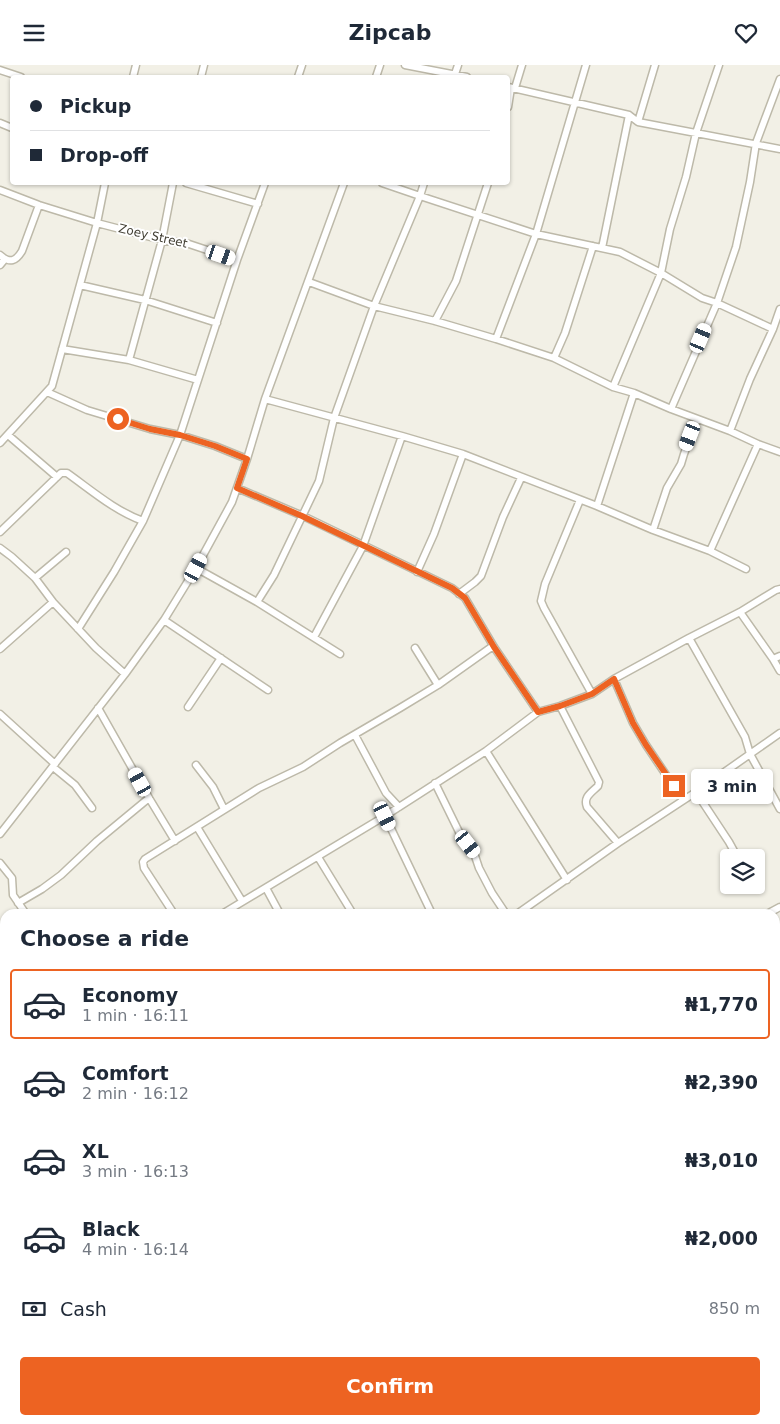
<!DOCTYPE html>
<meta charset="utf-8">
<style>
:root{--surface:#fff;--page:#f6f6f7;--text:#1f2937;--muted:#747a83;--line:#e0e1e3;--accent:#ed6322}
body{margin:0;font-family:"DejaVu Sans",sans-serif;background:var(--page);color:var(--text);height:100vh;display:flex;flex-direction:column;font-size:19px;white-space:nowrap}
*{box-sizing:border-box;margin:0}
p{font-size:16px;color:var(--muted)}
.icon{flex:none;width:28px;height:28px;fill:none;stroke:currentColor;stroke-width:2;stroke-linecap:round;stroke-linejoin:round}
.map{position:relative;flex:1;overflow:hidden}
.details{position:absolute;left:0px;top:844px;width:780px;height:516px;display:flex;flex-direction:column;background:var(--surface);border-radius:15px 15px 0 0;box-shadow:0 1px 4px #0004}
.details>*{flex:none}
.hud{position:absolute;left:10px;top:10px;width:500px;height:110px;border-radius:5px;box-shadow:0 1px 4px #0004;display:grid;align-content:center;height:110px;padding:0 20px;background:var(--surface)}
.fabs{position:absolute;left:720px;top:784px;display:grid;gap:10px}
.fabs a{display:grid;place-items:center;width:45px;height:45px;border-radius:5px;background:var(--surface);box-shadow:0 1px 4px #0004;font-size:25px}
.end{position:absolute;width:22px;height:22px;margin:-11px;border:6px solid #ed6322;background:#fff;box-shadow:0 0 0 2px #fff}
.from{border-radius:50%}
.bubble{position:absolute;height:35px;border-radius:5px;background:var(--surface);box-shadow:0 1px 4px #0004;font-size:16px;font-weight:600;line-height:35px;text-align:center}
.car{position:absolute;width:15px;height:30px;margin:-15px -8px;border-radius:6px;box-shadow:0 0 4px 1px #0007;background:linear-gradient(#fff 24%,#345 0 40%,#fff 0 76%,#345 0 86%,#fff 0)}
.hud b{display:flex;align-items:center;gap:18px;height:48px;font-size:19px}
.hud b+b{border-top:1px solid var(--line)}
.hud i{width:12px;height:12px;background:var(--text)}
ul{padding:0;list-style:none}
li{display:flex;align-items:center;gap:15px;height:70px;margin:0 10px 8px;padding:0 10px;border:2px solid transparent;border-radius:5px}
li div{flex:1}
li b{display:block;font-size:19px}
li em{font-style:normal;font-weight:600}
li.current{border-color:var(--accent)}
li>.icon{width:45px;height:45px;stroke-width:1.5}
h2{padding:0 20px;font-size:22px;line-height:60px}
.pay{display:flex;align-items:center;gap:12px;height:55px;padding:0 20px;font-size:19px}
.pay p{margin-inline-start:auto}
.cta{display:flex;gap:10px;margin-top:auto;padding:10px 20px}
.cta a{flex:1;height:58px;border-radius:5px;background:var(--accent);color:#fff;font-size:20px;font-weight:600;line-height:58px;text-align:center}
header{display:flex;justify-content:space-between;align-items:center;height:65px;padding:0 20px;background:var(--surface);font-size:22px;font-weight:600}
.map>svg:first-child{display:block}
</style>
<header><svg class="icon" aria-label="menu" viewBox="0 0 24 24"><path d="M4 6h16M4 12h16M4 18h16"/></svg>Zipcab<svg class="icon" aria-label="heart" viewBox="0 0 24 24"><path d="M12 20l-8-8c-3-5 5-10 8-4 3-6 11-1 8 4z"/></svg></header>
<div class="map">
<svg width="780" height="1359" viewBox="0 0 780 1359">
<rect width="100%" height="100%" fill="#f2f0e6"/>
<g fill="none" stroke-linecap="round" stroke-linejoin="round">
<!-- street casing -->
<g stroke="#bdb9a9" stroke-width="9">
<path id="street" d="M 405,0 L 467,12
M 0,5 L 21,12
M 133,12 L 136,0
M 201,12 L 204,0
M 298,12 L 302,0
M 376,12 L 380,0
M 454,12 L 458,0
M 508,22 L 629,50 L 638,57 L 780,84
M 515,23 L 522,0
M 508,42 L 511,23
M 638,57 L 655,0
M 0,58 L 12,63
M 186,118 L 258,139
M 424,118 L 420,131 L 536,169 L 620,187 L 661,208 L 702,233 L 717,238 L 773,264
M 0,125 L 39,140 L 97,158 L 162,175 L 189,179 L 237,195
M 602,183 L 629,50
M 0,190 C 10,199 16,196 22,186 L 39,140
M 0,200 L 5,194
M 309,217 L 374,241 L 435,256 L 496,274 L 554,293 L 613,322 L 634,328 L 671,344 L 730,366 L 758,379 L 780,387
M 80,220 L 145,235 L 217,258
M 435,256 L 456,216 L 488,118
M 496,274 L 536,169 L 586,0
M 62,284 L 129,295 L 198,315
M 554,293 L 565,268 L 593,181
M 129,295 L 162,175 L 173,118
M 613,322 L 661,208 L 670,164 L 686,112 L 696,68 L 719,0
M 47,327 L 87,345 L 150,364 L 180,370 L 215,381 L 247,394
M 265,334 L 402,371 L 463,389 L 597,441 L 653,465 L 710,486 L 758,379
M 671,344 L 717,238 L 736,182 L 750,117 L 756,78 L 780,14
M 730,366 L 750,314 L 773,264 L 780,244
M 8,370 L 57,412
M 0,378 L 52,321 L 97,158 L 105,118
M 237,423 L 303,451 L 452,523 L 465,533 L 494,582 L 538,647
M 580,435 L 545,519 L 541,536 L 544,543 L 592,629
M 597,441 L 634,328
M 653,465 L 667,423 L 681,399 L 684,389 L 697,354
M 0,467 L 61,408 L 67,408 C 91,425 115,446 143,456 L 180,370 L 237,195 L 265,118
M 0,483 L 12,492 L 35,513 L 53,537 L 96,583 L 125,609
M 710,486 L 746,504
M 196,503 L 257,537 L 340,589
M 417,507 L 434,469 L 463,389
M 35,513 L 66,487
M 459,529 L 475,517 L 481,511 L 503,452 L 521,413
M 257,537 L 274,510 L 319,416 L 334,353 L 374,241 L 420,131 L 382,118
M 740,547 L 773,594
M 164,555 L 268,625
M 78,564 L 114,507 L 143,456
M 314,572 L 363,481 L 402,371
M 689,573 L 745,672 L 750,689 L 780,744
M 415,583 L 438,620
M 0,584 L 53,537
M 780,591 L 773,594 L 780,606
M 614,614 L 633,658 L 646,680 L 683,735
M 560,641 L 599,717 L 598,721 C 591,728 583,732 587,742 L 618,778
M 188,642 L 221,593
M 98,643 L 149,733 L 175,776
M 0,649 L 55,699
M 355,670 L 386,728 L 399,742
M 486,686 L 567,815
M 196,700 L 213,722 L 224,744
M 53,702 L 75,720 L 92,743
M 435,718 L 461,771 L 474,788 L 479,803 L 492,828 L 506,849
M 696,727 L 729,777 L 735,788
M 385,751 L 432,849
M 197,762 L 242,836
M 0,769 L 125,609 L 164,555 L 196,503 L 232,437 L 247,394 L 265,334 L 344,118
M 318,792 L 353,849
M 0,798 L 12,813 L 13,830 L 26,849
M 266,823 L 280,849
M 18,838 L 42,824 L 61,810 L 97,776 L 149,733
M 174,849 L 144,803 L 143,797 L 145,794 L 259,723 L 303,702 L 340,678 L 400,643 L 438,620 L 493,581
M 222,849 L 385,751 L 486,686 L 538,647 L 560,641 L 592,629 L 614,614 L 689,573 L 740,547 L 776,525 L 780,524
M 517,849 L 618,778 L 696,727 L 780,668
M 767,849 L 780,842
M 0,930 L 5,928
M 775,947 L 780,941
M 775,1019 L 780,1022
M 0,1088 L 5,1097
M 775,1108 L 780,1103
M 775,1172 L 780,1166
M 775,1174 L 780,1179
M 0,1221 L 5,1218
M 775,1247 L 780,1251
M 775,1318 L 780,1307
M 0,1345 L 5,1340
M 225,1355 L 227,1359
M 385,1355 L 391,1359
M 761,1355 L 766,1359
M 307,1359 L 310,1355
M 501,1359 L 504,1355
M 612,1359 L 615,1355
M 702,1359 L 705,1355"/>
</g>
<!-- highway casing -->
<g stroke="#d4b63e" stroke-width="14">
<path id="highway" d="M 0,1268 L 5,1273
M 0,1282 L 5,1288
M 65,1355 L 69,1359
M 77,1355 L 80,1359"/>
</g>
<!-- street -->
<use href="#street" stroke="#fff" stroke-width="6"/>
<!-- highway -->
<use href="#highway" stroke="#f5df6e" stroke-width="11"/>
</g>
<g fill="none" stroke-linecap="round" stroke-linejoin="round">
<!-- route -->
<path stroke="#ed6322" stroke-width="6" d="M 118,354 L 150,364 L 180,370 L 215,381 L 247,394 L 237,423 L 302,451 L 452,523 L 465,533 L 494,582 L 538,647 L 560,641 L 592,629 L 614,614 L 633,658 L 646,680 L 674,721"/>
</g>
<g text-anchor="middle" stroke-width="4" stroke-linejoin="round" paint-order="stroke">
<!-- street labels -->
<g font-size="12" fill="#444136" stroke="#fff">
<text transform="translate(153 171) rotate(13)" y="4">Zoey Street</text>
</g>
</g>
</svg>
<div class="fabs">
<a><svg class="icon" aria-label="layers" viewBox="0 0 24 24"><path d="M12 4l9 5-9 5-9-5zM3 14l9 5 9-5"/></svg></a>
</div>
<i class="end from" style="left:118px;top:354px"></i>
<i class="end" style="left:674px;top:721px"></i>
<div class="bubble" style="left:691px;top:704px;width:82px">3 min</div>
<i class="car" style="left:221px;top:190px;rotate:109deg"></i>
<i class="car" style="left:701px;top:273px;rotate:23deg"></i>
<i class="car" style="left:690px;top:371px;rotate:201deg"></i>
<i class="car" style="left:196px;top:503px;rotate:28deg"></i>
<i class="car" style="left:140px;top:717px;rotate:331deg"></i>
<i class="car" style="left:385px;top:751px;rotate:155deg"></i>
<i class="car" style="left:468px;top:779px;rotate:142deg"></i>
<div class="hud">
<b><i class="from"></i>Pickup</b>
<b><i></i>Drop-off</b>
</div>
<section class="details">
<h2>Choose a ride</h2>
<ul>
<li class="current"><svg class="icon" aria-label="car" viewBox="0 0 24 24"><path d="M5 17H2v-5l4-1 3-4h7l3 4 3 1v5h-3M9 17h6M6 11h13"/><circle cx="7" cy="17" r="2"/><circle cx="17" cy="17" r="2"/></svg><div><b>Economy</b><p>1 min · 16:11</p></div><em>₦1,770</em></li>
<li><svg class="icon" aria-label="car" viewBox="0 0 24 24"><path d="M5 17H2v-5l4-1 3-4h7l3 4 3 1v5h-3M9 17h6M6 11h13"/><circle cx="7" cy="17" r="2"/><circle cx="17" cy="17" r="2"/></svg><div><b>Comfort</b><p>2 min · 16:12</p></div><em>₦2,390</em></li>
<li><svg class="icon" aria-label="car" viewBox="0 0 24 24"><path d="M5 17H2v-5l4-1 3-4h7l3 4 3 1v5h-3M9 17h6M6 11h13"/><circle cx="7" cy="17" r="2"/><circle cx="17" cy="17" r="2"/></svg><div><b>XL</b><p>3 min · 16:13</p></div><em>₦3,010</em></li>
<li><svg class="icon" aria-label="car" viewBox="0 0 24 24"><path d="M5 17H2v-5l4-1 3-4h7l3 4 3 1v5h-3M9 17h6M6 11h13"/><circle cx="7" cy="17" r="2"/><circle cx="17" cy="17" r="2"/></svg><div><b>Black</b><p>4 min · 16:14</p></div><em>₦2,000</em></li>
</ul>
<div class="pay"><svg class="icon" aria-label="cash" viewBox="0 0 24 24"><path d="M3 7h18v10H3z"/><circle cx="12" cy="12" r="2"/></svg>Cash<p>850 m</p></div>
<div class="cta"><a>Confirm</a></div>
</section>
</div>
